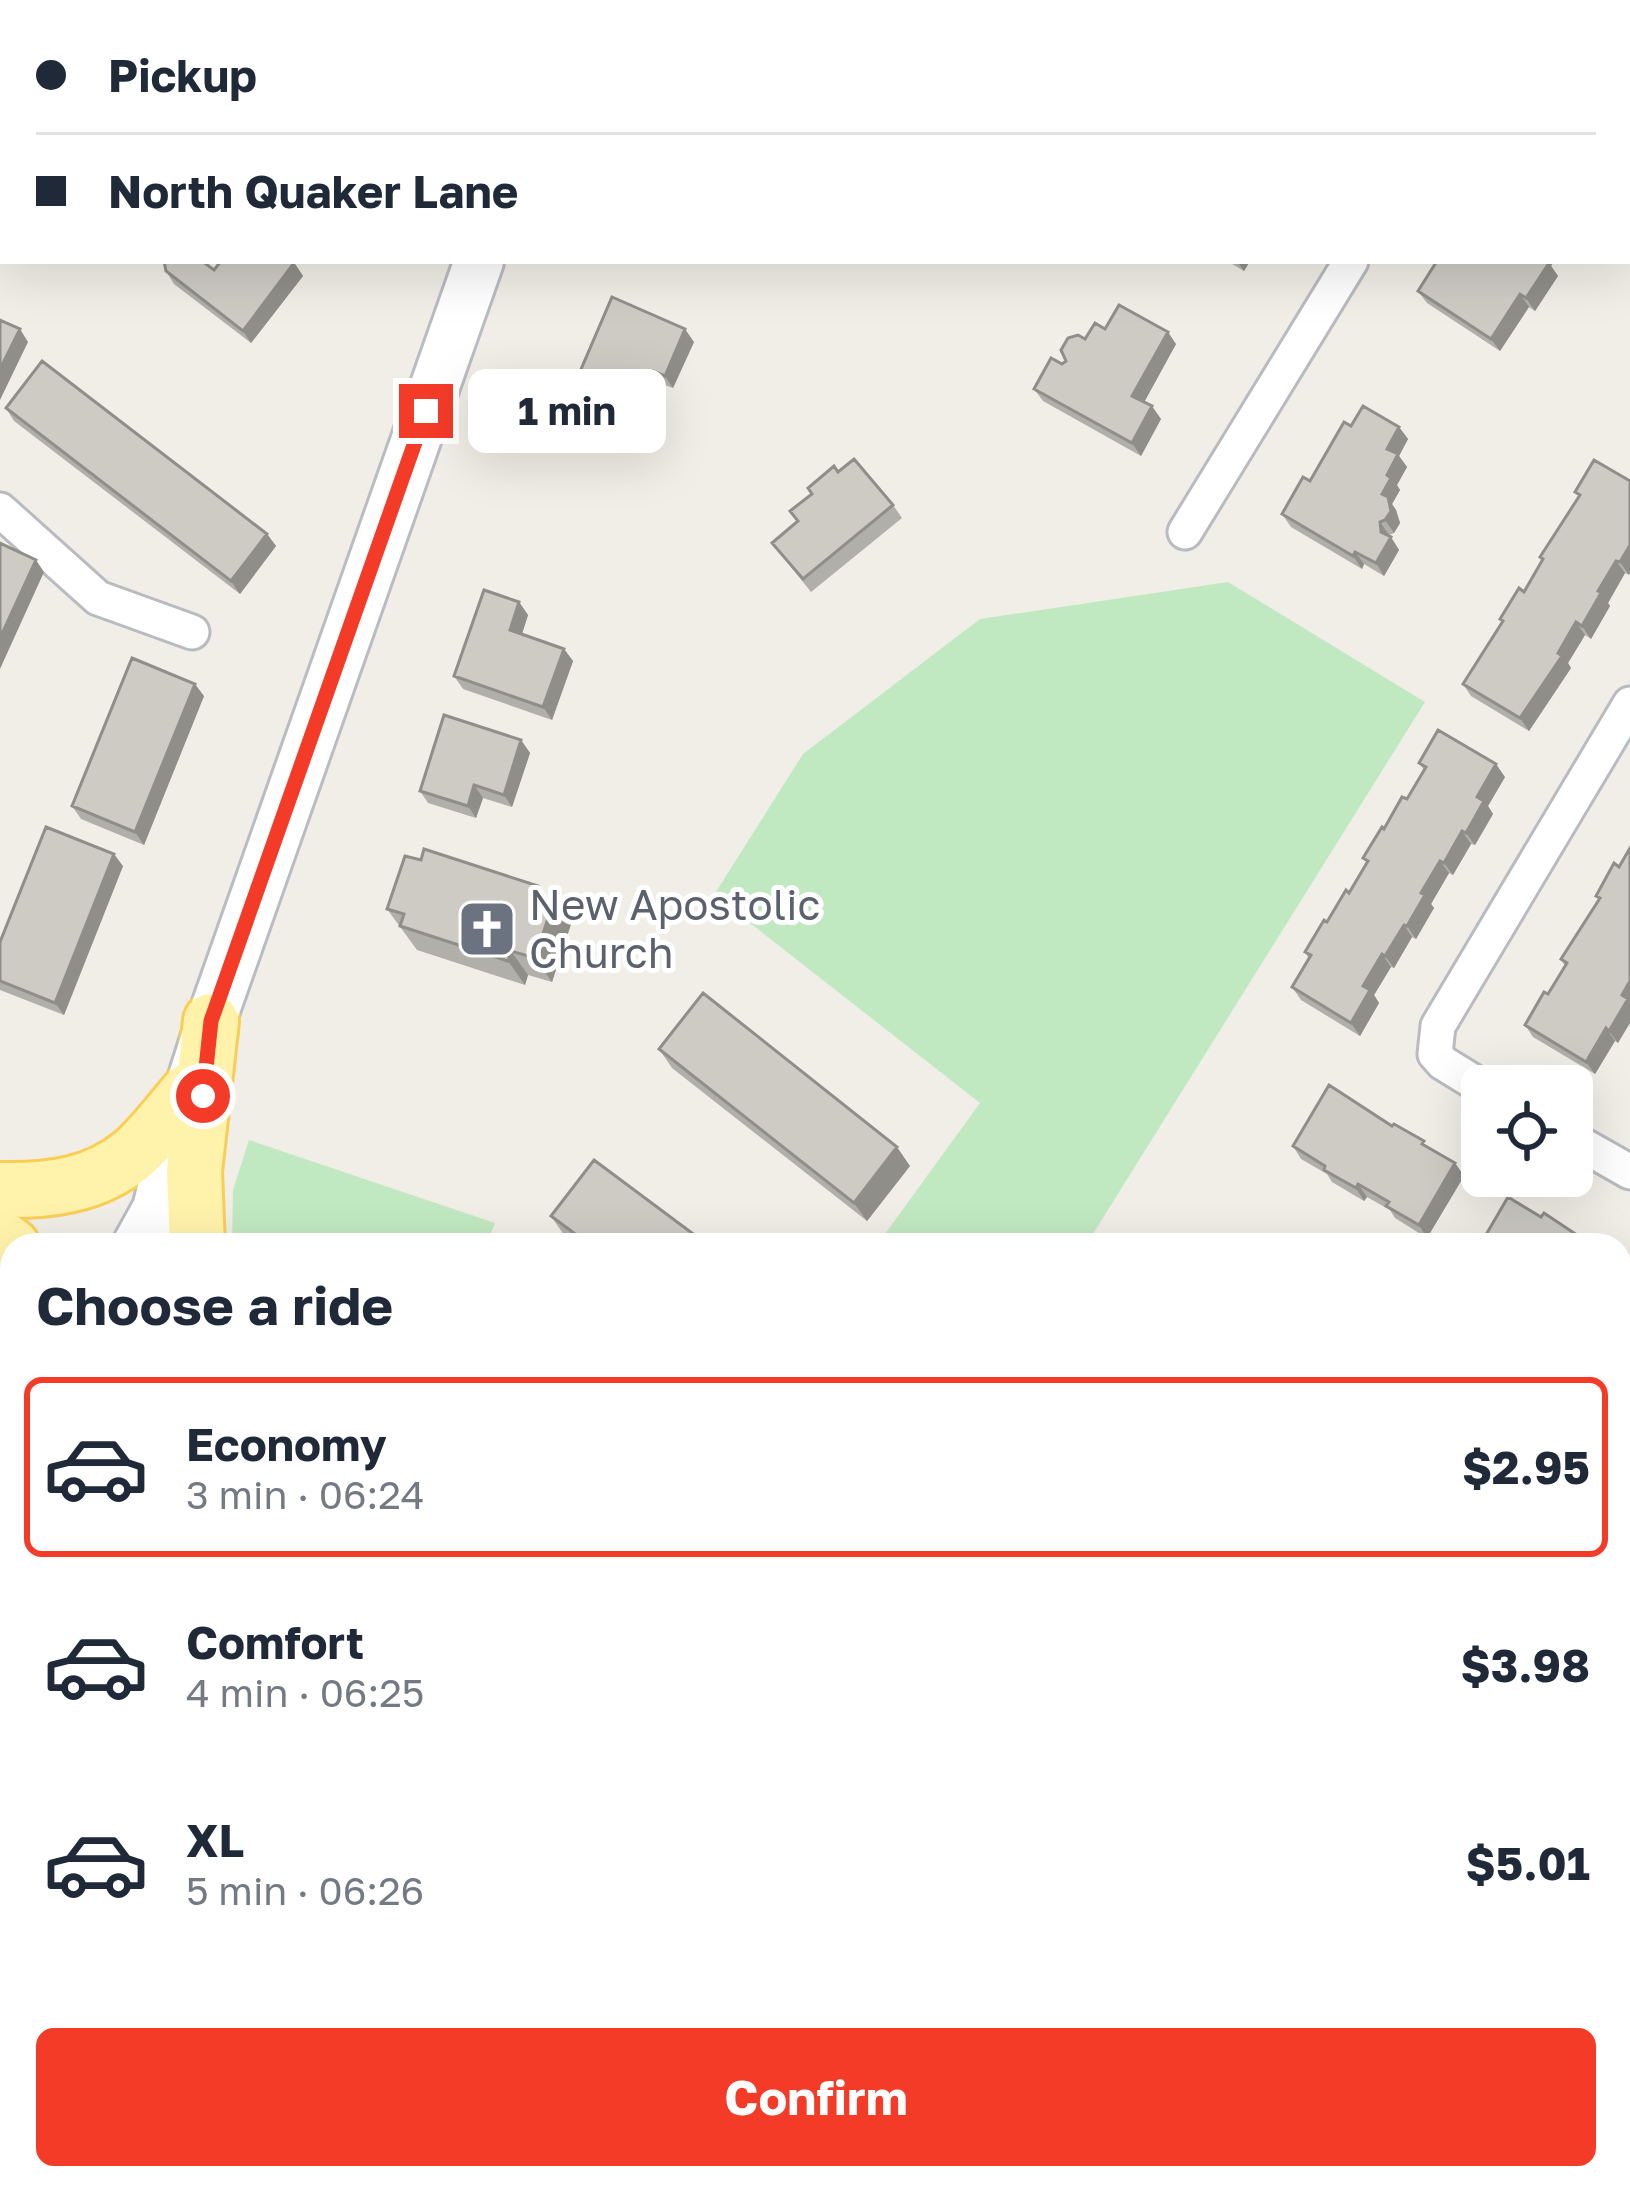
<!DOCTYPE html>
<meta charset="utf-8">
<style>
:root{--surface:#fff;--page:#f2f2f3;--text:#1f2937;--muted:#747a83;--line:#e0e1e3;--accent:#f33b28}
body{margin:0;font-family:"Golos Text",sans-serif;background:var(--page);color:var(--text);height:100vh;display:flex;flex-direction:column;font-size:45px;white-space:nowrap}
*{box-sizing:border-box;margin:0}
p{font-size:39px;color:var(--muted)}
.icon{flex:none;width:66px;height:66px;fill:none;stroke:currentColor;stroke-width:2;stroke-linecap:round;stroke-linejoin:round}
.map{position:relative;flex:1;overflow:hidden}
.panel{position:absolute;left:0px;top:1233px;width:1632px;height:957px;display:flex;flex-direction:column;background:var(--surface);border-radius:36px 36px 0 0;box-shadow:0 12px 48px #0002}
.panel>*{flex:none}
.guide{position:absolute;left:0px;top:0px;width:1632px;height:264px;box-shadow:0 12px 48px #0002;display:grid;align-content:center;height:264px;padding:0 36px;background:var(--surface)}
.tools{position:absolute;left:1461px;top:1065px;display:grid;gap:24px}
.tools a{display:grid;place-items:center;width:132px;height:132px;border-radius:18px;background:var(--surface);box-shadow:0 12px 48px #0002;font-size:60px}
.end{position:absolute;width:54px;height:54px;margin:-27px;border:15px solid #f33b28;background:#fff;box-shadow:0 0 0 6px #fff}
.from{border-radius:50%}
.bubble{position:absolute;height:84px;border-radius:18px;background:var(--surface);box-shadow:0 12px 48px #0002;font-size:39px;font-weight:700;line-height:84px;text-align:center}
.guide b{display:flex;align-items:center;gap:42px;height:114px;font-size:45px}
.guide b+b{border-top:3px solid var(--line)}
.guide i{width:30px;height:30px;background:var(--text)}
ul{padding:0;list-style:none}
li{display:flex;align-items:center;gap:36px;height:180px;margin:0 24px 18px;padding:0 12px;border:6px solid transparent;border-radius:18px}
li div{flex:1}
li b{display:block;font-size:45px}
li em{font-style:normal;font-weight:700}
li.selected{border-color:var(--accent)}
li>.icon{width:108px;height:108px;stroke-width:1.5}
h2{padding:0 36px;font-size:54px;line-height:144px}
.button{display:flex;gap:24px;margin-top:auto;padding:24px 36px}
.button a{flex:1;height:138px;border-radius:18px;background:var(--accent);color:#fff;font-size:48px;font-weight:700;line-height:138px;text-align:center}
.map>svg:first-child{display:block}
</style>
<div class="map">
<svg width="1630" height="2189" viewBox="0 0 1630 2189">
<rect width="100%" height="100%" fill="#f0eee6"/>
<!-- commercial -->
<path fill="#fff7dc" d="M 1620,1401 L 1630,1404 L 1630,2189 L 1406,2189 L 1391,2178 L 1620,2178 Z
M 593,2178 L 1114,2178 L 1129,2189 L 610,2189 Z"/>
<!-- green -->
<path fill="#c1e9c1" d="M 1228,582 L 1425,702 L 1086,1245 L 877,1245 L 980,1103 L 714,895 L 803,754 L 980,619 Z
M 249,1140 L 495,1223 L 486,1245 L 232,1245 L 233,1190 Z
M 0,1423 L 12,1432 L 12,2047 L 0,2066 Z"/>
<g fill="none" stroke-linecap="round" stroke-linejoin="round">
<!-- minor casing -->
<g stroke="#b8bbc0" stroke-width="39">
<path id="minor" d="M 1629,90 L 1630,90
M 0,510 L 98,598 L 192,632
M 1185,532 L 1351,261
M 1482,1087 L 1443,1063 L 1435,1054 L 1438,1026 L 1630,704
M 1572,1139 L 1630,1172
M 404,2189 L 411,2178"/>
</g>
<!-- secondary casing -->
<g stroke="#b9bcc2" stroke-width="54">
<path id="secondary" d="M 572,3 L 573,0
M 137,1245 L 157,1209 L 176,1130 L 211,1021 L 479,261"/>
</g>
<!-- primary casing -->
<g stroke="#face55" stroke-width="60">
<path id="primary" d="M 0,1190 C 48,1191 95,1186 133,1154 C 154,1136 172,1110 190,1090
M 0,1237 L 12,1246
M 197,1245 L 194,1171 L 211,1021
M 0,1331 L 12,1340
M 1207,2178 L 1222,2189"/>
</g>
<!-- minor -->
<use href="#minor" stroke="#fff" stroke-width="33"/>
<!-- secondary -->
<use href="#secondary" stroke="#fff" stroke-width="48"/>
<!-- primary -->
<use href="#primary" stroke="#fff3ac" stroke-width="54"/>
</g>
<!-- wall -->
<path fill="#b0afa9" d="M 1227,261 L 1250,261 L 1244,271 Z
M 1456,261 L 1554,261 L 1551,266 L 1558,276 L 1535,311 L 1529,307 L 1500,351 L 1427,303 L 1418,291 Z
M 295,264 L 303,276 L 251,343 L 174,284 L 166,271 L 214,270 Z
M 1105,329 L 1176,344 L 1144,402 L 1161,419 L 1141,456 L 1043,401 L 1034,389 L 1062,364 L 1085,339 Z
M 694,342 L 673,388 L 662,384 L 634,448 L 573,421 L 564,409 Z
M 6,408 L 267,534 L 276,546 L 240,594 L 14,421 Z
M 1351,426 L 1399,427 L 1408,439 L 1399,456 L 1407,467 L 1397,485 L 1400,490 L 1392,504 L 1396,510 L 1400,523 L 1394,533 L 1389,535 L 1399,550 L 1384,576 L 1364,564 L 1362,569 L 1291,527 L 1282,514 L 1310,481 Z
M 1594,460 L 1629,575 L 1625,573 L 1608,603 L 1610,606 L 1591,639 L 1585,635 L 1568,663 L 1571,668 L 1529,731 L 1471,696 L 1463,684 L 1502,622 L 1500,619 L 1524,592 L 1542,560 L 1540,557 L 1579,497 L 1575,492 Z
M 838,472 L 893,505 L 902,518 L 811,592 L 772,543 L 798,522 L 790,511 Z
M 519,602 L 528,615 L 522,634 L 564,649 L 573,661 L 552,720 L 463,689 L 454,676 Z
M 204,696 L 144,845 L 81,819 L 72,806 Z
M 521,740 L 530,753 L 512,807 L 483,798 L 476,818 L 428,803 L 420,791 Z
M 1419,763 L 1505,777 L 1488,806 L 1493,814 L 1475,845 L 1471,844 L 1453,875 L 1449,873 L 1431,904 L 1434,908 L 1416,939 L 1412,937 L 1394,968 L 1391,967 L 1374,995 L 1379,1003 L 1360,1036 L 1301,1000 L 1292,987 L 1309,959 L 1305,952 L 1349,893 L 1367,863 L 1363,858 L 1407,799 L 1424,770 Z
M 421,860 L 538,886 L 571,924 L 552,982 L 528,975 L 525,985 L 417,950 L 387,909 Z
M 1614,863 L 1618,1043 L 1615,1041 L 1595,1074 L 1533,1037 L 1525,1025 L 1548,994 L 1565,966 L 1561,959 L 1599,900 L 1596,896 Z
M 123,866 L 64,1015 L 0,990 L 0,942 Z
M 659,1049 L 910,1166 L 867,1221 L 672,1068 Z
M 1392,1126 L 1455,1163 L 1464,1176 L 1427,1238 L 1395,1218 L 1390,1210 L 1367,1197 L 1364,1201 L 1332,1182 L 1327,1174 L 1301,1159 L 1293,1146 Z
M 551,1216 L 708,1245 L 578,1245 L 564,1235 Z
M 1620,1268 L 1630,1274 L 1630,1360 L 1620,1355 Z
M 1620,1559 L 1630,1567 L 1630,1780 L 1620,1772 Z"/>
<!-- shaded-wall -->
<path fill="#908e89" d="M 288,261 L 297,261 L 295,264 L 303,276 L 251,343 L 243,331 Z
M 1237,261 L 1250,261 L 1244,271 Z
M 1542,261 L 1554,261 L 1551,266 L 1558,276 L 1535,311 L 1526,298 Z
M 1520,294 L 1529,307 L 1500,351 L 1491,339 Z
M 20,329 L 28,342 L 0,400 L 0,369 Z
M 685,329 L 694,342 L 673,388 L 665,376 Z
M 1168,332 L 1176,344 L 1141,408 L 1132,396 Z
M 653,371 L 662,384 L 634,448 L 625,435 Z
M 1152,406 L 1161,419 L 1141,456 L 1132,443 Z
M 1399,427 L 1408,439 L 1399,456 L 1407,467 L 1397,485 L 1400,490 L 1392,504 L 1396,510 L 1400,523 L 1394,533 L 1385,520 L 1382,494 L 1387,475 L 1387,449 Z
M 1380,522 L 1389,535 L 1389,540 L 1391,537 L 1399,550 L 1384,576 L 1376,563 L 1381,532 Z
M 267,534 L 276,546 L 240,594 L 231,581 Z
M 1630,545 L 1630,573 L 1629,575 L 1620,562 Z
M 1355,552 L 1364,564 L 1362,569 L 1353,556 Z
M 36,560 L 44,572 L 0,669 L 0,638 Z
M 1616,561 L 1625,573 L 1608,603 L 1610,606 L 1591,639 L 1582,626 L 1598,591 Z
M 519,602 L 528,615 L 519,643 L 510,630 Z
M 1576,622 L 1585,635 L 1568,663 L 1571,668 L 1529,731 L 1520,718 Z
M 564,649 L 573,661 L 552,720 L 543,707 Z
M 195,684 L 204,696 L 144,845 L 135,832 Z
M 521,740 L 530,753 L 512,807 L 504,795 Z
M 1496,764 L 1505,777 L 1488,806 L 1493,814 L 1475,845 L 1466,833 L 1477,797 Z
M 474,785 L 483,798 L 476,818 L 468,806 Z
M 1462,831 L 1471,844 L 1453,875 L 1444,863 Z
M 114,854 L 123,866 L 64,1015 L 55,1003 Z
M 1440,861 L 1449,873 L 1431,904 L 1434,908 L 1416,939 L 1407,926 L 1421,893 Z
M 538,886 L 552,906 L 554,900 L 571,924 L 552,982 L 535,958 L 535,895 Z
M 1404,925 L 1412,937 L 1394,968 L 1385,956 Z
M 511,951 L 528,975 L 525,985 L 508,961 Z
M 1382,954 L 1391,967 L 1374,995 L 1379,1003 L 1360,1036 L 1351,1023 L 1363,986 Z
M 1630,981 L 1630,1023 L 1618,1043 L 1609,1031 L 1622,995 Z
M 1606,1028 L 1615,1041 L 1595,1074 L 1586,1062 Z
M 897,1147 L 910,1166 L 867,1221 L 854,1203 Z
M 1455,1163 L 1464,1176 L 1427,1238 L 1419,1225 Z
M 1358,1184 L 1367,1197 L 1364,1201 L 1356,1188 Z
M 1630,1634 L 1630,1681 L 1620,1694 L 1620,1648 Z
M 206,2178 L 230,2178 L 223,2189 L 199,2189 Z
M 969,2178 L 973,2184 L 970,2189 L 961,2189 Z"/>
<!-- building -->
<path fill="#cdcbc4" stroke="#908e89" stroke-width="3" d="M 1340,0 L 1372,0 L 1374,3 L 1336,3 Z
M 164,261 L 202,261 L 214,270 L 221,261 L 291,261 L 294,263 L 243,331 L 166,271 Z
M 1437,261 L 1546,261 L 1549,263 L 1526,298 L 1520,294 L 1491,339 L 1418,291 Z
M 612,297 L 685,329 L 665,376 L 653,371 L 625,435 L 564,409 Z
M 1119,305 L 1168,332 L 1132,396 L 1152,406 L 1132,443 L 1034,389 L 1051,358 L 1062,364 L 1066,361 L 1061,350 L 1068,338 L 1078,335 L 1085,339 L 1095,323 L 1105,329 Z
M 0,320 L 20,329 L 0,369 Z
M 42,361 L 267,534 L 231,581 L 6,408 Z
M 1363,406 L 1399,427 L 1387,449 L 1398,454 L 1387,475 L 1391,478 L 1382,494 L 1388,497 L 1391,511 L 1385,520 L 1380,522 L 1381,532 L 1391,537 L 1376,563 L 1355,552 L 1353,556 L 1282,514 L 1303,477 L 1310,481 L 1344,422 L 1351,426 Z
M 854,459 L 893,505 L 803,579 L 772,543 L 798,521 L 790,511 L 812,494 L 808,488 L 834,466 L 838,472 Z
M 1594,460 L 1630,481 L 1630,545 L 1620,562 L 1616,561 L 1598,591 L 1601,593 L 1582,626 L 1576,622 L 1558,653 L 1562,656 L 1520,718 L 1463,684 L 1503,621 L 1500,619 L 1519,588 L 1524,592 L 1543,559 L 1540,557 L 1580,495 L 1575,492 Z
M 0,543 L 36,560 L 0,638 Z
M 484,590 L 519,602 L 510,630 L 564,649 L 543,707 L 454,676 Z
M 132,658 L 195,684 L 135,832 L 72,806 Z
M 444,715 L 521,740 L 504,795 L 474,785 L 468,806 L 420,791 Z
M 1438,730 L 1496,764 L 1477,797 L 1484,801 L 1466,833 L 1462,831 L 1444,863 L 1440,861 L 1421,893 L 1425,895 L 1407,926 L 1404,925 L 1385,956 L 1382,954 L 1363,986 L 1370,990 L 1351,1023 L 1292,987 L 1311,955 L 1305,952 L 1324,920 L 1327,922 L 1346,890 L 1349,893 L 1368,861 L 1363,858 L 1382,827 L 1384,829 L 1402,797 L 1407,799 L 1426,767 L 1419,763 Z
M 46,827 L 114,854 L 55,1003 L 0,981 L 0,942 Z
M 1630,848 L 1630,981 L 1622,995 L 1628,999 L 1609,1031 L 1606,1028 L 1586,1062 L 1525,1025 L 1544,992 L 1548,994 L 1567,963 L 1561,959 L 1600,898 L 1596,896 L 1614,863 L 1619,867 Z
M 424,849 L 538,886 L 535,895 L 554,900 L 535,958 L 511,951 L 508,961 L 400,926 L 404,914 L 387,909 L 405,856 L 421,860 Z
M 703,993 L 897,1147 L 854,1203 L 659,1049 Z
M 1329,1085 L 1392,1126 L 1394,1124 L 1424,1141 L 1422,1144 L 1455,1163 L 1419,1225 L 1386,1206 L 1389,1202 L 1358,1184 L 1356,1188 L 1324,1170 L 1325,1166 L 1293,1146 Z
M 594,1160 L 708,1245 L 590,1245 L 551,1216 Z
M 1508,1197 L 1541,1217 L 1544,1213 L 1592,1245 L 1480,1245 Z
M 1620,1268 L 1630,1274 L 1630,1352 L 1620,1347 Z
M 1620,1559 L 1630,1567 L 1630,1634 L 1620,1648 Z
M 1630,1644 L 1630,1771 L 1620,1763 L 1620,1658 Z
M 0,2115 L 12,2122 L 12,2178 L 206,2178 L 199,2189 L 0,2189 Z
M 531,2178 L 549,2189 L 523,2189 Z
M 746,2178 L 969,2178 L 961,2189 L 739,2189 Z"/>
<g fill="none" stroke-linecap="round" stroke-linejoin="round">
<!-- route -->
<path stroke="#f33b28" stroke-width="15" d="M 203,1096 L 211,1021 L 426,411"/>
</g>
<!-- icons -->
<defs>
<g id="church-square" transform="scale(3)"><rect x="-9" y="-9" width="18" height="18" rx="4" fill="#6b7280" stroke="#fff"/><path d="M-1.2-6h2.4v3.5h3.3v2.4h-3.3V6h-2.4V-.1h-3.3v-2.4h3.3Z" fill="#fff"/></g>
</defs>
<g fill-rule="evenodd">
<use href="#church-square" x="487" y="929"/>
</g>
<g text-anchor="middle" stroke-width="10" stroke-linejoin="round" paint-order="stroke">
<!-- worship labels -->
<g font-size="42" fill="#5b616d" stroke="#fff" text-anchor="start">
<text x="529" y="920">New Apostolic<tspan x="529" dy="48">Church</tspan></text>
</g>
</g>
</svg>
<div class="tools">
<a><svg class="icon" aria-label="locate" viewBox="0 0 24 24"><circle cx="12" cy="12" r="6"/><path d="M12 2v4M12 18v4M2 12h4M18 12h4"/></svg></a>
</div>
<i class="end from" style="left:203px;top:1096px"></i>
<i class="end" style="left:426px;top:411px"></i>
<div class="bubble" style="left:468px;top:369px;width:198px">1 min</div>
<div class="guide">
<b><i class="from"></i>Pickup</b>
<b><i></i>North Quaker Lane</b>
</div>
<section class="panel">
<h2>Choose a ride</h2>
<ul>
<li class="selected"><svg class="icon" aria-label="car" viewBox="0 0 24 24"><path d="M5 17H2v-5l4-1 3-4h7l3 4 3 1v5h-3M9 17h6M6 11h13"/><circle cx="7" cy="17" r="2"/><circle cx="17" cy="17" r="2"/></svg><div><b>Economy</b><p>3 min · 06:24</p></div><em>$2.95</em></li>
<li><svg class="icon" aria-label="car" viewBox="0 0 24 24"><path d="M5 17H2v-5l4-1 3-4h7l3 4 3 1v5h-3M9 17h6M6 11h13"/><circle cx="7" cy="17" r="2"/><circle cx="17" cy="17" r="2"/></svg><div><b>Comfort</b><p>4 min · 06:25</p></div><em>$3.98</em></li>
<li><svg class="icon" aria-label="car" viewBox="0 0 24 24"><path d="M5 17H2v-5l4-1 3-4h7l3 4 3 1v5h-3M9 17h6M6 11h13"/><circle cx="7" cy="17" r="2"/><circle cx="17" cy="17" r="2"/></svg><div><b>XL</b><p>5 min · 06:26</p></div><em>$5.01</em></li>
</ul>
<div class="button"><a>Confirm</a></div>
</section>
</div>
